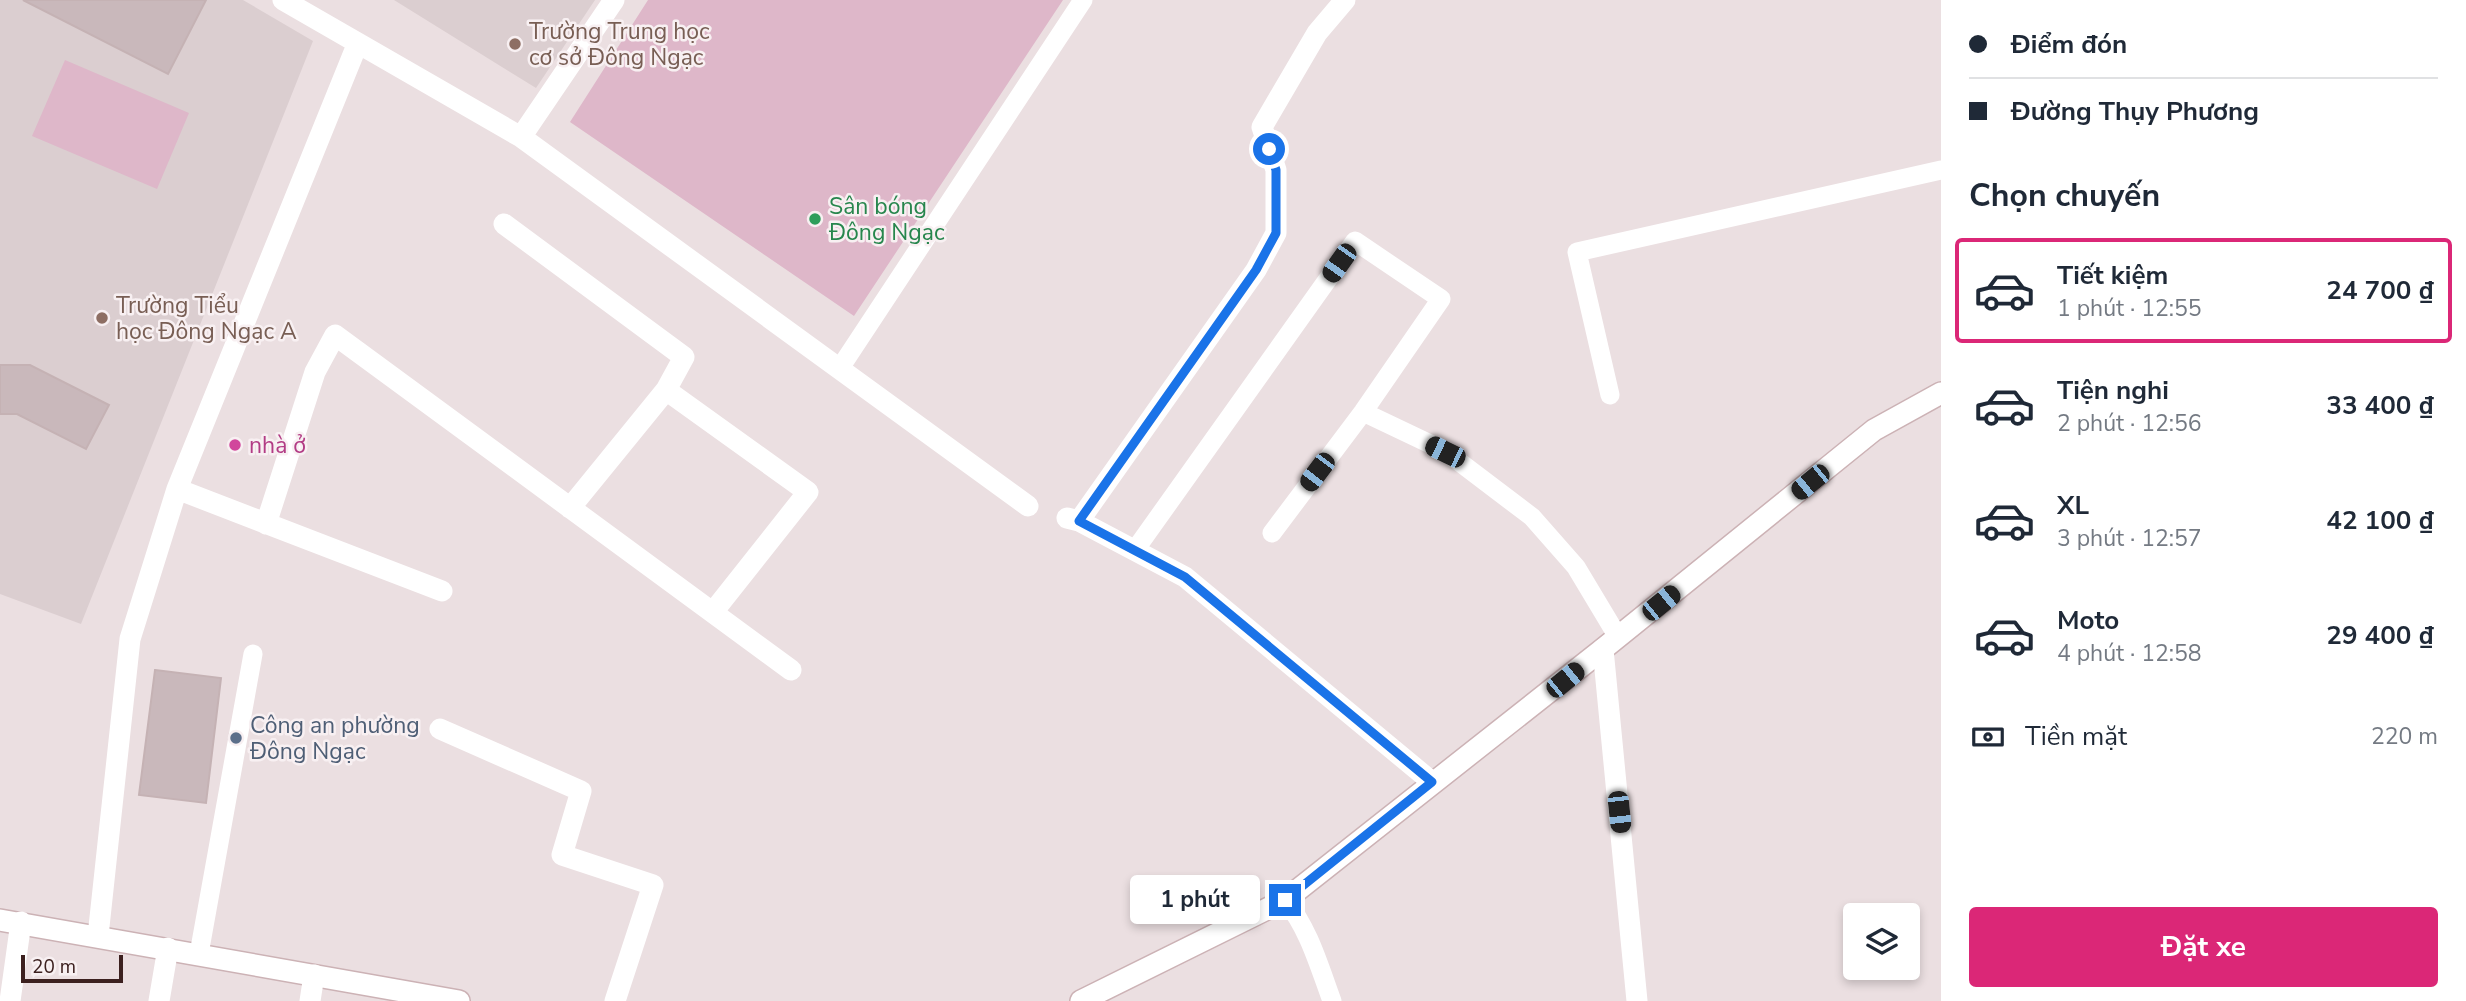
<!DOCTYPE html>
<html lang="vi">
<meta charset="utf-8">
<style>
:root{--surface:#fff;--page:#f2f2f3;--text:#1f2937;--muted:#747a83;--line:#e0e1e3;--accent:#db2777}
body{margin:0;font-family:"Nunito Sans",sans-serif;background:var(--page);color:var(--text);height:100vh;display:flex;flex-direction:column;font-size:26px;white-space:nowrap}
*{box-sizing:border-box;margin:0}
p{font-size:23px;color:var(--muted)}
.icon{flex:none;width:38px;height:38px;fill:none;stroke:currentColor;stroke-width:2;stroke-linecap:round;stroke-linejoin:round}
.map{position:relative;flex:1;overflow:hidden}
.panel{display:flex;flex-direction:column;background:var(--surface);width:525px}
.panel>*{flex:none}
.guide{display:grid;align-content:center;height:154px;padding:0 28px;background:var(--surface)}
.fabs{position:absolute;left:1843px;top:903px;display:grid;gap:14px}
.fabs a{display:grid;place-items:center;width:77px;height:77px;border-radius:7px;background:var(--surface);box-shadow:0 4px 10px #0003;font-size:35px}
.scale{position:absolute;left:21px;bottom:18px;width:102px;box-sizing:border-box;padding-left:7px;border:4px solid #3c201f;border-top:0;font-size:19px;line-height:24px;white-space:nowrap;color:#3c201f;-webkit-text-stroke:5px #f8f0f2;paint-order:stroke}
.end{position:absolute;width:32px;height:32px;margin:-16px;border:9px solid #1a73e8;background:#fff;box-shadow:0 0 0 4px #fff}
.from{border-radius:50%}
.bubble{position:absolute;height:49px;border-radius:7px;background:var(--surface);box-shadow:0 4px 10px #0003;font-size:23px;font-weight:700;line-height:49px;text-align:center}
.car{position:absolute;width:21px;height:42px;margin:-21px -10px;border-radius:9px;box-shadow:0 0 5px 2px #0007;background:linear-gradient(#222 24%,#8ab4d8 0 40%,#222 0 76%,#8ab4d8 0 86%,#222 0)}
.guide b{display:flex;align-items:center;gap:24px;height:66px;font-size:26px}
.guide b+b{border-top:2px solid var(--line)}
.guide i{width:18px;height:18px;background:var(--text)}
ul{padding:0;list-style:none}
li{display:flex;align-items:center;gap:21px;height:105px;margin:0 14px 10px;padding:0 14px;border:4px solid transparent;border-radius:7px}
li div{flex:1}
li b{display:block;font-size:26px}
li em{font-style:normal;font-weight:700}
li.current{border-color:var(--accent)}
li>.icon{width:63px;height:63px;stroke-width:1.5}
h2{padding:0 28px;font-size:32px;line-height:84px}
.pay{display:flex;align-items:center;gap:18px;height:77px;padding:0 28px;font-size:26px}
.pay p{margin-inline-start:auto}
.button{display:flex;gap:14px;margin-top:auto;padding:14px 28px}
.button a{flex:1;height:80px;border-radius:7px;background:var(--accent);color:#fff;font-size:28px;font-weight:700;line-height:80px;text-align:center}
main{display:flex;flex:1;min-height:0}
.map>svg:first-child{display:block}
</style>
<main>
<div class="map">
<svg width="1941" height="1001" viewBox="0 0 1941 1001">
<rect width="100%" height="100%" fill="#ebdfe1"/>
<!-- built -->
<path fill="#dbced0" d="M 0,0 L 243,0 L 313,41 L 81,624 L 0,594 Z
M 394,0 L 595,0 L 536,88 Z"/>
<!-- green -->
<path fill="#deb7c9" d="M 648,0 L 1063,0 L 854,316 L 570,122 Z
M 65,60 L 189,113 L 157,189 L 32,136 Z"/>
<!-- building -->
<path fill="#c9b8bb" stroke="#c5b2b4" stroke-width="2" d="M 23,0 L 206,0 L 168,74 Z
M 0,365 L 30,365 L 109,405 L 86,449 L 17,414 L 0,414 Z
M 155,670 L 221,678 L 206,803 L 139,795 Z"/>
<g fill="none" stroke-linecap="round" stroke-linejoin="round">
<!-- secondary casing -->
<g stroke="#ccb2b5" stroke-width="24">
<path id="secondary" d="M 0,920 L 459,1001
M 1081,1001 L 1285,900 L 1603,649 L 1874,430 L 1941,393"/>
</g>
<!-- lane -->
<path stroke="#fff" stroke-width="19" d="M 840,368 L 1083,0
M 1610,395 L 1577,252 L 1941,170
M 1363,412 L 1445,451 L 1532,517 L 1576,567 L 1618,637
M 1135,550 L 1355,241 L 1441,299 L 1363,412 L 1272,533
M 1285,900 C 1309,929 1319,966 1332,1001
M 199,954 L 253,654"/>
<!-- street -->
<path stroke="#fff" stroke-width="21" d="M 283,0 L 521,137 L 1028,506
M 521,137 L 614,0
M 504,224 L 684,357 L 666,390 L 808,492 L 713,612
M 177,489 L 442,591
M 570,508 L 666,390
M 1067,518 L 1079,521 L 1256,270 L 1276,233 L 1276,170 L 1262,127 L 1317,33 L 1345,0
M 1079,521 L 1185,577 L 1432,782
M 266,524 L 315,372 L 335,335 L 791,670
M 1603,649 L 1637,1001
M 440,729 L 581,791 L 562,855 L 653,885 L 615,1001
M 98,936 L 130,639 L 177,489 L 357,45
M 10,1001 L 21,922
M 159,1001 L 168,948
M 310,1001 L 314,975"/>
<!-- secondary -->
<use href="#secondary" stroke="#fff" stroke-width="21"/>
</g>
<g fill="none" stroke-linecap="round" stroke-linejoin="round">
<!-- route -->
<path stroke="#1a73e8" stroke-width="9" d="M 1269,149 L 1276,170 L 1276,233 L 1256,270 L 1079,521 L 1185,577 L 1432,782 L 1285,900"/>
</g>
<!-- markers -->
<g fill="#8d6e63" stroke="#f8f0f2" stroke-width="2.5">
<circle cx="515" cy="44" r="7"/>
<circle cx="102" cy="318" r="7"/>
</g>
<circle fill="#2e9e5b" stroke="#f8f0f2" stroke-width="2.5" cx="815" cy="219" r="7"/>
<circle fill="#d1479c" stroke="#f8f0f2" stroke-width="2.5" cx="235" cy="445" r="7"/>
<circle fill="#5c6f8a" stroke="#f8f0f2" stroke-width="2.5" cx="236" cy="738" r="7"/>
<g text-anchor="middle" stroke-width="5" stroke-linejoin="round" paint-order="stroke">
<!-- education labels -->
<g font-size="23" fill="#785e54" stroke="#f8f0f2" text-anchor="start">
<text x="529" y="39">Trường Trung học<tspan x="529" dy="26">cơ sở Đông Ngạc</tspan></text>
<text x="116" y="313">Trường Tiểu<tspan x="116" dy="26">học Đông Ngạc A</tspan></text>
</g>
<!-- leisure labels -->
<g font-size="23" fill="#27864d" stroke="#f8f0f2" text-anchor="start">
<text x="829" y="214">Sân bóng<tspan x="829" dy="26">Đông Ngạc</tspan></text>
</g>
<!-- hotel labels -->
<g font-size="23" fill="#b23c85" stroke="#f8f0f2" text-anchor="start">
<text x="249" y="453">nhà ở</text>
</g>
<!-- service labels -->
<g font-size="23" fill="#4e5e75" stroke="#f8f0f2" text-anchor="start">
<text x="250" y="733">Công an phường<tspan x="250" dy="26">Đông Ngạc</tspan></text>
</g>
</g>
</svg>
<div class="fabs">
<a><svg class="icon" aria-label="layers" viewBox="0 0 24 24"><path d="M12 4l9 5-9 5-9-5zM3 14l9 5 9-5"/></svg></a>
</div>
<div class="scale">20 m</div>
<i class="end from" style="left:1269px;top:149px"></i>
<i class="end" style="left:1285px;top:900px"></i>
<div class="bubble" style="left:1130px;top:875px;width:130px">1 phút</div>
<i class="car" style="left:1339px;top:263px;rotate:215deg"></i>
<i class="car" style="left:1445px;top:452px;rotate:296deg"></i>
<i class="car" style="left:1317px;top:472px;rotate:217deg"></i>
<i class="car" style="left:1810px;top:482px;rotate:231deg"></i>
<i class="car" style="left:1661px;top:603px;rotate:51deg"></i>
<i class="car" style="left:1565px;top:680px;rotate:51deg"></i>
<i class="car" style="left:1619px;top:812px;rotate:174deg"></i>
</div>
<section class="panel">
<div class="guide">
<b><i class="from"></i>Điểm đón</b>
<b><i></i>Đường Thụy Phương</b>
</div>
<h2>Chọn chuyến</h2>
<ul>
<li class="current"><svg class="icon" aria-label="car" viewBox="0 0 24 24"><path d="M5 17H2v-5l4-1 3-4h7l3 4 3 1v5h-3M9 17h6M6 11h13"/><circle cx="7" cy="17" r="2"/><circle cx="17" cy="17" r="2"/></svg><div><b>Tiết kiệm</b><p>1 phút · 12:55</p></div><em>24 700 ₫</em></li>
<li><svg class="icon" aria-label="car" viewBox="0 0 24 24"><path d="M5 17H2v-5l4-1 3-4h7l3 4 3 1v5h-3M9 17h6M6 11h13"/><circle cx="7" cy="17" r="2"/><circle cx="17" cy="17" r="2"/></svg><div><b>Tiện nghi</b><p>2 phút · 12:56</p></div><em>33 400 ₫</em></li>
<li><svg class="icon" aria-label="car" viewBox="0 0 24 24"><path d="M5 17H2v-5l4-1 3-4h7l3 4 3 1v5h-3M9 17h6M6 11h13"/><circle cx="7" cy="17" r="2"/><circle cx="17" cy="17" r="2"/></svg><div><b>XL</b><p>3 phút · 12:57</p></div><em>42 100 ₫</em></li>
<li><svg class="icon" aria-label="car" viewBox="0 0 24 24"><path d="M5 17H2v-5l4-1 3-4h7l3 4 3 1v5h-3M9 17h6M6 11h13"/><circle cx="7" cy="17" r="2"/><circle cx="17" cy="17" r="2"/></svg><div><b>Moto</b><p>4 phút · 12:58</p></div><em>29 400 ₫</em></li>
</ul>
<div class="pay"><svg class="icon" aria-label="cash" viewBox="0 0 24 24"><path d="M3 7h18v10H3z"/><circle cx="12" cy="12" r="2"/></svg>Tiền mặt<p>220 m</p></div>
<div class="button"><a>Đặt xe</a></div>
</section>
</main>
